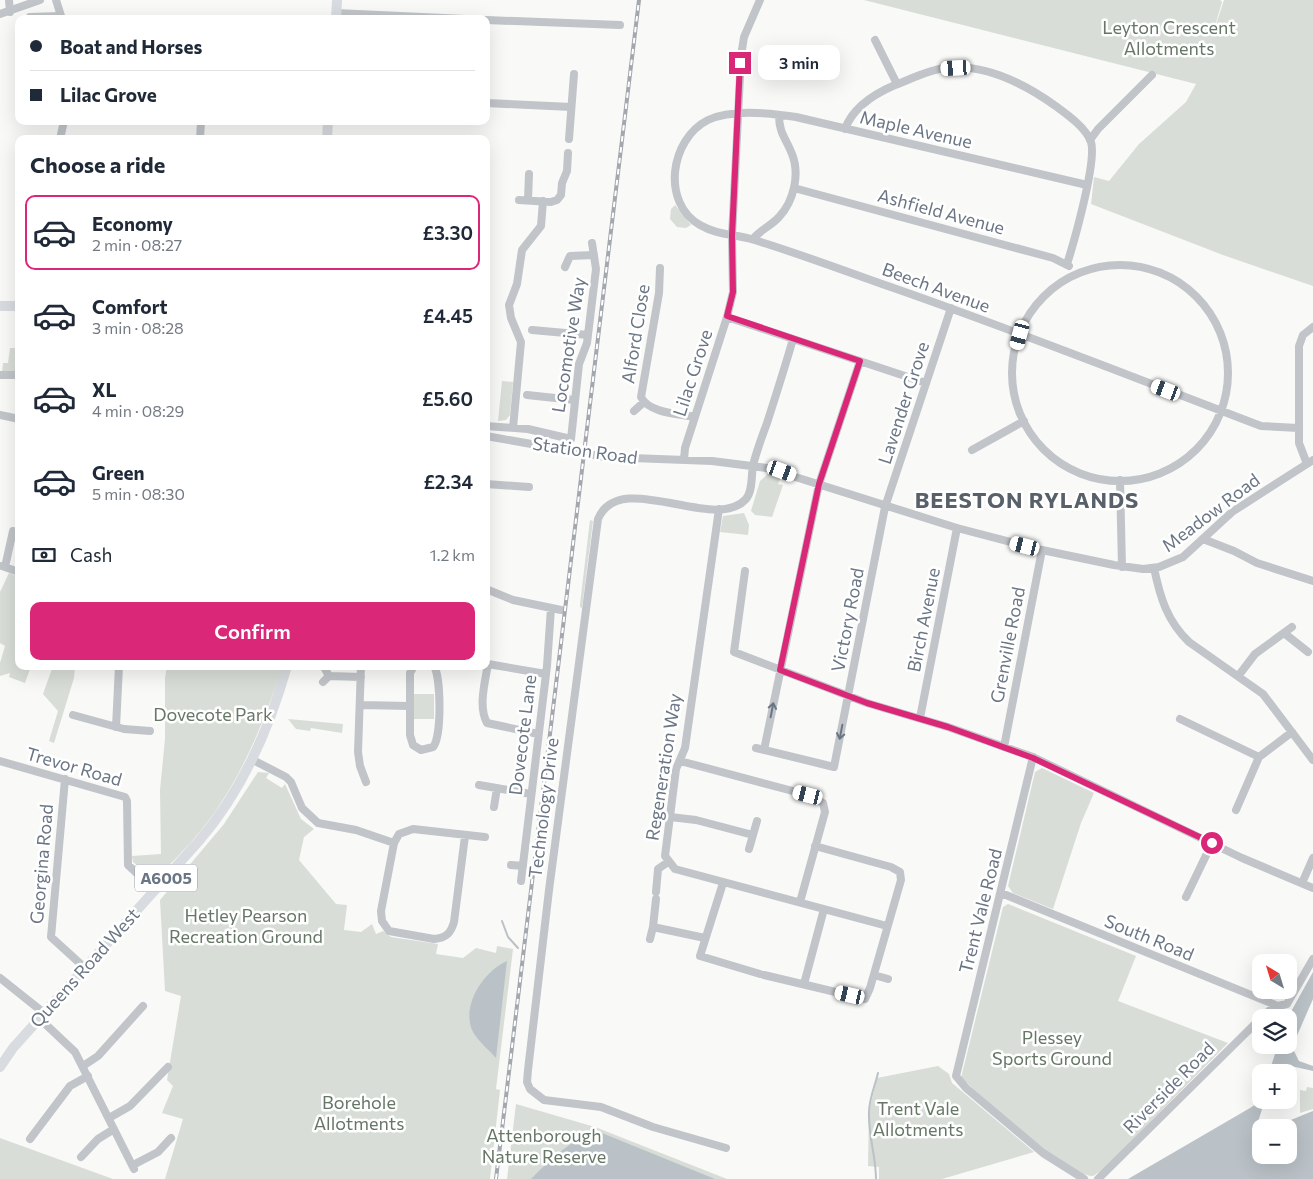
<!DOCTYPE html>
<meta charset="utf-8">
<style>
:root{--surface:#fff;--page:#f6f6f7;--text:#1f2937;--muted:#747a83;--line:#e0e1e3;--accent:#db2777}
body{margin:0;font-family:Commissioner,sans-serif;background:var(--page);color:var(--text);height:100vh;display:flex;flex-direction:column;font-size:19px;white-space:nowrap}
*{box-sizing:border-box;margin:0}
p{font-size:16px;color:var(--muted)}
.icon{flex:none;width:28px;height:28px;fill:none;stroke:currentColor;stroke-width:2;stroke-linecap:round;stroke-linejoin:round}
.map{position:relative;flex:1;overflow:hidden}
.sheet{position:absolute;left:15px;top:135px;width:475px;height:535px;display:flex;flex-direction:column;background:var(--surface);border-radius:10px;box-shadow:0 5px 20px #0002}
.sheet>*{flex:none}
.top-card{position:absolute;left:15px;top:15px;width:475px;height:110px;border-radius:10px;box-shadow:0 5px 20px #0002;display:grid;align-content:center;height:110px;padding:0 15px;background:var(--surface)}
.needle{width:32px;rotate:322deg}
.controls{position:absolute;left:1252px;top:954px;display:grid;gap:10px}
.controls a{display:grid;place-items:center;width:45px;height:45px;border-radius:10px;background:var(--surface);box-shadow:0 5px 20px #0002;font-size:25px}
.end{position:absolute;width:22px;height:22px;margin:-11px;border:6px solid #db2777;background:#fff;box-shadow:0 0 0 2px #fff}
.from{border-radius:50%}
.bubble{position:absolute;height:35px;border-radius:10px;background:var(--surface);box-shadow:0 5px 20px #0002;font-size:16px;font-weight:600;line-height:35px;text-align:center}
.car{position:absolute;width:15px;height:30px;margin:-15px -8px;border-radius:6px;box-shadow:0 0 4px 1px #0007;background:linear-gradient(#fff 24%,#345 0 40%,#fff 0 76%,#345 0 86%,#fff 0)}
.top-card b{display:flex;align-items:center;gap:18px;height:48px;font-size:19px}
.top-card b+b{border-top:1px solid var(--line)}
.top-card i{width:12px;height:12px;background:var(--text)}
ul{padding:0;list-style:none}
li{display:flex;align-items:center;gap:15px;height:75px;margin:0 10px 8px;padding:0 5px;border:2px solid transparent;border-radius:10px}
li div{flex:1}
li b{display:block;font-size:19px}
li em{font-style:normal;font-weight:600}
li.selected{border-color:var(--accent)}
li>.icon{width:45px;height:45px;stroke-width:1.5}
h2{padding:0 15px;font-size:22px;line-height:60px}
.pay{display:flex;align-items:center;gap:12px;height:55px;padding:0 15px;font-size:19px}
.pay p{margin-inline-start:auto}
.button{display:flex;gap:10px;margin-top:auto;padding:10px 15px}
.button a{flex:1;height:58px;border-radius:10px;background:var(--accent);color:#fff;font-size:20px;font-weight:600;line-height:58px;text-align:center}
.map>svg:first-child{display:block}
</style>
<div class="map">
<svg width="1313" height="1179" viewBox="0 0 1313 1179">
<rect width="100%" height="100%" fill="#f9f9f7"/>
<!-- green -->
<path fill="#d8ddd7" d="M 864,0 L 1220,0 L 1222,2 L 1210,43 L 1224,0 L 1313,0 L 1313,286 L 1223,255 L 1091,204 L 1094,177 L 1109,181 L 1139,144 L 1186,102 L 1196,84 Z
M 675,205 L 691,225 L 686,228 L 677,227 L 670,219 L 671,209 Z
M 10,348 L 19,348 L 19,373 L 2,372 L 3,363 L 8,363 Z
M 502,381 L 513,382 L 510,415 L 506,420 L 498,421 Z
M 768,474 L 781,476 L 778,484 L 783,485 L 772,517 L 755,515 L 751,511 L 760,481 Z
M 744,513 L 749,525 L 748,535 L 720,532 L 723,516 Z
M 590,520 L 593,521 L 582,608 L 580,607 L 580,604 Z
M 9,573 L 19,577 L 19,666 L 31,666 L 25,683 L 9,677 L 10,673 L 0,676 L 0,663 L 5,646 L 0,643 L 0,592 Z
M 53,666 L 75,666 L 74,678 L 54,743 L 49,741 L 58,711 L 43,694 Z
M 167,666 L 283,666 C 261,730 237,790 192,841 C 180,854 168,868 153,878 L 133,862 L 132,856 L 161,854 L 160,790 L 165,739 L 165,678 Z
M 413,694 L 434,694 L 434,719 L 413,719 Z
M 288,719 L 343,724 L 342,733 L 311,728 L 310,731 L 296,729 Z
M 1042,768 L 1094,793 L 1081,823 L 1053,909 L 1013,893 L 1008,886 L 1035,772 Z
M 258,772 L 269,773 L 266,778 L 282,788 L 285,784 L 301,819 L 314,829 L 304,837 L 299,860 L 336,904 L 347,905 L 344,930 L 361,932 L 372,924 L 376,934 L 383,931 L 391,937 L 438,944 L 436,954 L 463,958 L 476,948 L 496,953 L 497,946 L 513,949 L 496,1089 L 500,1090 L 490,1179 L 165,1179 L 183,1119 L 162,1113 L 173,1086 L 167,1080 L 181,996 L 165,991 L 160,900 L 224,824 Z
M 1008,904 L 1136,956 L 1118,1001 L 1228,1043 L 1104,1169 L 1093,1176 C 1064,1176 986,1099 961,1078 L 1003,907 Z
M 938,1066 L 949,1074 L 952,1083 L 1034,1152 L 942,1179 L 879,1179 L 879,1167 L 868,1166 L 869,1111 L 877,1078 Z
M 1307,1087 L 1313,1088 L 1313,1109 L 1300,1113 L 1300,1090 L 1306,1091 Z
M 516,1104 L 595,1127 L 727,1179 L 507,1179 Z
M 0,1138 L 113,1179 L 0,1179 Z"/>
<!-- water -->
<path fill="#bac2c7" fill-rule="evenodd" d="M 507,961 L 496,1058 C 489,1050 478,1041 473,1032 C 460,1006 484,971 507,961 Z
M 1313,972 L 1313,999 L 1292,1047 L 1299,1061 L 1313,1066 L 1313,1071 L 1282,1064 L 1277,1066 L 1274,1072 L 1269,1072 L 1278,1045 L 1289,1045 L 1288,1017 Z
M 1261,1094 L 1261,1100 L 1264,1100 L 1264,1103 L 1257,1125 C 1273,1131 1298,1116 1313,1111 L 1313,1179 L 1128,1179 L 1250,1108 L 1259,1102 ZM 1261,1128 L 1289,1128 L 1289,1155 L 1261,1155 Z
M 597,1131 L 715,1179 L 531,1179 C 551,1159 569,1141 597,1131 Z"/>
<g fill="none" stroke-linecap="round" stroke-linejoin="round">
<!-- stream -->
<path stroke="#bac2c7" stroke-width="2" d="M 502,921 L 508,937 L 518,948
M 876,1179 C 876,1156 868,1135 869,1112 C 869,1099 875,1086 878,1073"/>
<!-- minor -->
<path stroke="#c1c4c8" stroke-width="8" d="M 9,0 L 10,12
M 56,0 L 62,19
M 336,13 L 465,19
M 0,14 L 40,0
M 30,17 L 61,16
M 486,20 L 620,25
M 875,40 L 897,84
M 486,103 L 571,107
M 845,129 C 853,107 874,94 895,85 C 911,79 928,70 945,68 C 985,63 1025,84 1057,107 C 1068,115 1086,128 1091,142 C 1097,161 1074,242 1067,264
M 60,139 L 64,121
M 200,139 L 201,121
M 569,139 L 574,74
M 1090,140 L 1098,129 L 1152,75
M 1087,185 L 796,117 C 771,113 731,109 708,120 C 670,139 661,203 700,225 C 717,235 734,234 751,239 C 795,252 839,269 882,284 C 1010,328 1135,378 1261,426 L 1298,428
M 794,188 L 1053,258 L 1069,266
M 519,200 L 551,202 L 557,200 L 561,195 L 562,183 L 567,171 L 568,153
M 528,200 L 529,174
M 753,239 C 760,230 771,226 779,217 C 794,201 800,174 792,154 C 786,138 779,134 779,115
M1012 373a108 108 0 1 1 216 0a108 108 0 1 1-216 0Z
M 565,267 L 570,256 L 594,255
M 660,268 L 659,293 L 641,397 C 649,413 678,414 695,417
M 727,317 L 926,383
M 532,330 L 588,335
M 0,375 L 19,375
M 527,395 L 574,400
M 634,411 L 644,402
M 0,415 L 19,419
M 486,426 L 528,429 L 571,439 L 579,364 L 587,343 L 596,269 L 592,243
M 513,428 L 521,342 L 511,318 L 509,305 L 517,284 L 522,250 L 541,226 L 543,201
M 486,436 L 605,457 L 712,461 L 767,468 L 957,528 L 1042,550 L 1114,565 L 1143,569 L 1159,567 L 1183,557 L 1232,512 L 1313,460
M 972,450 L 1024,421
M 684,460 L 685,448 L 727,317 L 733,292 L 732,236 L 741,56 L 744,37 L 760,0
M 1307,464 L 1299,443 L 1299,346 L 1303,335 L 1313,327
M 1120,480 L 1122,567
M 486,484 L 529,487
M 719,509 L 685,748 L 676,769 L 665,856 L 675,869 L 887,926
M 1203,539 L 1234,551 L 1257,563 L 1313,581
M 2,566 L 19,572
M 5,567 L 13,531
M 1154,568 C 1160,597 1167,621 1189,642 L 1263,694 L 1313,760
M 745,571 L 734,652 L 867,703 L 948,727 L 1033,757 L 1242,858 L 1313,888
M 486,589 L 513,600 L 561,610
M 1284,633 L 1308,652
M 361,666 L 358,752 L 360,766 L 366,782
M 414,666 L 410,673 L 410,735 L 413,745 L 421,750 L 433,747 C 442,737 441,678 434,666
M 1239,675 L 1255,654 L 1292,627
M 329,676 L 361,677
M 323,682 L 329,676 L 325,669
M 361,705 L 409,706
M 73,715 L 124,729 L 150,731
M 920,718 L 957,528
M 1180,719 L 1259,757 L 1292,732
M 116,727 L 119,666
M 538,734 L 487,723 C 478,707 485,682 488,664 L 546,674
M 1004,747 L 1042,550
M 756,748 L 834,767 L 885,507 L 951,308
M 764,750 L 819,484 L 860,361
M 1033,757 L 956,1076 L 966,1088 L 1043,1153 L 1084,1179
M 253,760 L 286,777 L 291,782 L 302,808 L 318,823 L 356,830 L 394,843
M 0,761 L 125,797 L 127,801 L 128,865 L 155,890
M 680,761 L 808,795 L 823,803 L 825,812 L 800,902
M 65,779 L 51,937 L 85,968
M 479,785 L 531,794
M 494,807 L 497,788
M 1236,810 L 1259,757
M 670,817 L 696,820 L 753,835 L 749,849
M 753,835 L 757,821
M 465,836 L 454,922 C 451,933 446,938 434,939 L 389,931 L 382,921 L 381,911 L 394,843 L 399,834 L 413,829 L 485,837
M 511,865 L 523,866
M 521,881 L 547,666 L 551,608
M 723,883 L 700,956 L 760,974
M 1302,883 L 1313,858
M 656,892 L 658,869 L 668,862
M 1001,893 L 1278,1006 L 1287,1004 L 1313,959
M 1186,897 L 1212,843
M 653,927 L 656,899
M 650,939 L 653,927 L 705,938
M 764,975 L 865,999 L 870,988 L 901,880 L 900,872 L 891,867 L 815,846
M 874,975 L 888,979
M 0,978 L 44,1013
M 804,984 L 824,909
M 39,1018 L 75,1052 L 134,1169
M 1262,1018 L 1275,1005
M 83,1066 L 98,1056 L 143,1006
M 109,1118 L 130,1106 L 168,1067
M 30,1139 L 70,1086 L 88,1076
M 726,1148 L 653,1127 L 601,1107 L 544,1100 L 530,1089 L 527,1082 L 528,1070 L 549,890 L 598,519 C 620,467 715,534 746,499 C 753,491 751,476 753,466 C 756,452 762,437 767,423 C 776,395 785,367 793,339
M 81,1157 L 98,1139 L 114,1129
M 133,1165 L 158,1152 L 171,1138
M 1098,1179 L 1261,1018"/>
<!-- major -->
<path stroke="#d8dbdf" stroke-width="10" d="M 336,19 L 337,0
M 327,139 L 328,121
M 0,306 L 19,306
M 0,1067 L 13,1048 L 199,841 C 242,791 269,730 287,666"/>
<!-- rail casing -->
<g stroke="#a3a7ae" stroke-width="4">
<path id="rail" d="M 496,1179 L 639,0"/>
</g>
<!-- rail -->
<use href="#rail" stroke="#fff" stroke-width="2" stroke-dasharray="5.5" stroke-linecap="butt"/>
</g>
<!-- one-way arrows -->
<defs><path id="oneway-shaft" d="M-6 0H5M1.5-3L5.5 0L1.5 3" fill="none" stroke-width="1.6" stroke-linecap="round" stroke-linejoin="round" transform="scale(1.25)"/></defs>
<g stroke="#6b7685">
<use href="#oneway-shaft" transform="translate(772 710) rotate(-79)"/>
<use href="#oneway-shaft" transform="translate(841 732) rotate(101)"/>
</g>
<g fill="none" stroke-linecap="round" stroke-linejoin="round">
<!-- route -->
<path stroke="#db2777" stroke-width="6" d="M 740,63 L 732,236 L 733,292 L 727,316 L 860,361 L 819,484 L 780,670 L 867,703 L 948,727 L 1033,758 L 1212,843"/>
</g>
<g text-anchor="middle" stroke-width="5" stroke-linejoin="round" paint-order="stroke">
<!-- shield labels -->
<rect fill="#fff" stroke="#979faa" stroke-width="1" x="135" y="864.5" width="62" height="27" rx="4"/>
<g font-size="16" font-weight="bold" fill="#6b7685">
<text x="166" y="884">A6005</text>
</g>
<!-- park labels -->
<g font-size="18" fill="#676" stroke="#fff">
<text x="1169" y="34">Leyton Crescent<tspan x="1169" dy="21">Allotments</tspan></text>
<text x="213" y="721">Dovecote Park</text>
<text x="246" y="922">Hetley Pearson<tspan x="246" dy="21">Recreation Ground</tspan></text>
<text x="1052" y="1044">Plessey<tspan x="1052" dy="21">Sports Ground</tspan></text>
<text x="359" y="1109">Borehole<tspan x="359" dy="21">Allotments</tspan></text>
<text x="918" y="1115">Trent Vale<tspan x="918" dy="21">Allotments</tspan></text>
<text x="544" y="1142">Attenborough<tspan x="544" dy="21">Nature Reserve</tspan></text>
</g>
<!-- street labels -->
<g font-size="18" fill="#6b7685" stroke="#fff">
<text transform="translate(916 130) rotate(13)" y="6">Maple Avenue</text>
<text transform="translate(941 212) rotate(15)" y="6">Ashfield Avenue</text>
<text transform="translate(936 288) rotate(20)" y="6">Beech Avenue</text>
<text transform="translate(636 334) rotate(-81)" y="6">Alford Close</text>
<text transform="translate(569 345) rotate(-81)" y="6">Locomotive Way</text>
<text transform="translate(693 373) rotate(-72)" y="6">Lilac Grove</text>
<text transform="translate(904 403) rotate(-72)" y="6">Lavender Grove</text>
<text transform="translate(585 451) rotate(8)" y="6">Station Road</text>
<text transform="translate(1211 513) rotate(-37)" y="6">Meadow Road</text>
<text transform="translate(848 620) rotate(-79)" y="6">Victory Road</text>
<text transform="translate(924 620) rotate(-79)" y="6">Birch Avenue</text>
<text transform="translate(1008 645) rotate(-79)" y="6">Grenville Road</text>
<text transform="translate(523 735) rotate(-83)" y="6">Dovecote Lane</text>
<text transform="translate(74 767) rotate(16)" y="6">Trevor Road</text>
<text transform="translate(664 767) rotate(-81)" y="6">Regeneration Way</text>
<text transform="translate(544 808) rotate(-83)" y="6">Technology Drive</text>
<text transform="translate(42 864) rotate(-85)" y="6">Georgina Road</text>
<text transform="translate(981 911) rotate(-76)" y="6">Trent Vale Road</text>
<text transform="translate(1149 938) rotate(22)" y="6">South Road</text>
<text transform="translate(85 968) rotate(-48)" y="6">Queens Road West</text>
<text transform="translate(1169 1088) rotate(-45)" y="6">Riverside Road</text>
</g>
<!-- district labels -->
<g font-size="22" font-weight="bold" letter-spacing="1" fill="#58606a" stroke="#fff">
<text x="1027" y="508">BEESTON RYLANDS</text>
</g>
</g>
</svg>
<div class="controls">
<a><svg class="needle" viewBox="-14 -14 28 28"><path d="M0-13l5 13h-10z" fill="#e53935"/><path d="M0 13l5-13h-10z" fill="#747a83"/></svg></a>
<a><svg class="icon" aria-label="layers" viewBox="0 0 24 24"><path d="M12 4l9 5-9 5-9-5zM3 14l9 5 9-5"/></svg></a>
<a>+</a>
<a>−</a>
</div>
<i class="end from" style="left:1212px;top:843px"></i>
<i class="end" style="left:740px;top:63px"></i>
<div class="bubble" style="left:758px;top:45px;width:82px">3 min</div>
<i class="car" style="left:956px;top:68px;rotate:267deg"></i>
<i class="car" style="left:1020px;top:335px;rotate:195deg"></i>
<i class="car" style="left:1166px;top:390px;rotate:291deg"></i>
<i class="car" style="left:782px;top:471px;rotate:110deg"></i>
<i class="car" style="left:1025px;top:546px;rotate:284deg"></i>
<i class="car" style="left:808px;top:795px;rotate:284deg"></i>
<i class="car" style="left:850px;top:995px;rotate:283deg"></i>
<div class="top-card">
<b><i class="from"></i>Boat and Horses</b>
<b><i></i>Lilac Grove</b>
</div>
<section class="sheet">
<h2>Choose a ride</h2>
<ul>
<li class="selected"><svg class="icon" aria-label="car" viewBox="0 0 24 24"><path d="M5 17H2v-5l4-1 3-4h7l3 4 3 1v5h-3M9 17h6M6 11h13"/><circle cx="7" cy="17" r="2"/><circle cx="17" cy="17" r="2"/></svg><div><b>Economy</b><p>2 min · 08:27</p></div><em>£3.30</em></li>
<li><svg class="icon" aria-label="car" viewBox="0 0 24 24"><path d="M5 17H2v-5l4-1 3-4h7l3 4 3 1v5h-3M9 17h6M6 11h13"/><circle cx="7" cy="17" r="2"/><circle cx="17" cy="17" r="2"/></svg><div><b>Comfort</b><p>3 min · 08:28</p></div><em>£4.45</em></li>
<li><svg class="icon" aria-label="car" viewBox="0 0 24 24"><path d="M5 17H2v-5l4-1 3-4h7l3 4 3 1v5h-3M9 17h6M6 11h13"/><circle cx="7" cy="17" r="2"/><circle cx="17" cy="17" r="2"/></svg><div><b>XL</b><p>4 min · 08:29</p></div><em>£5.60</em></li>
<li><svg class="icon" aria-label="car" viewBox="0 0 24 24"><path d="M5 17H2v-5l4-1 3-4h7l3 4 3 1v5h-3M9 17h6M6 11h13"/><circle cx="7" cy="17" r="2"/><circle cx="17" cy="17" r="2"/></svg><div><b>Green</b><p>5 min · 08:30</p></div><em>£2.34</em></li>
</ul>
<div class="pay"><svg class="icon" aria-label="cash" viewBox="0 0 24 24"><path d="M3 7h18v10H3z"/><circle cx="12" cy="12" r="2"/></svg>Cash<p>1.2 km</p></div>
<div class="button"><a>Confirm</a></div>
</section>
</div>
